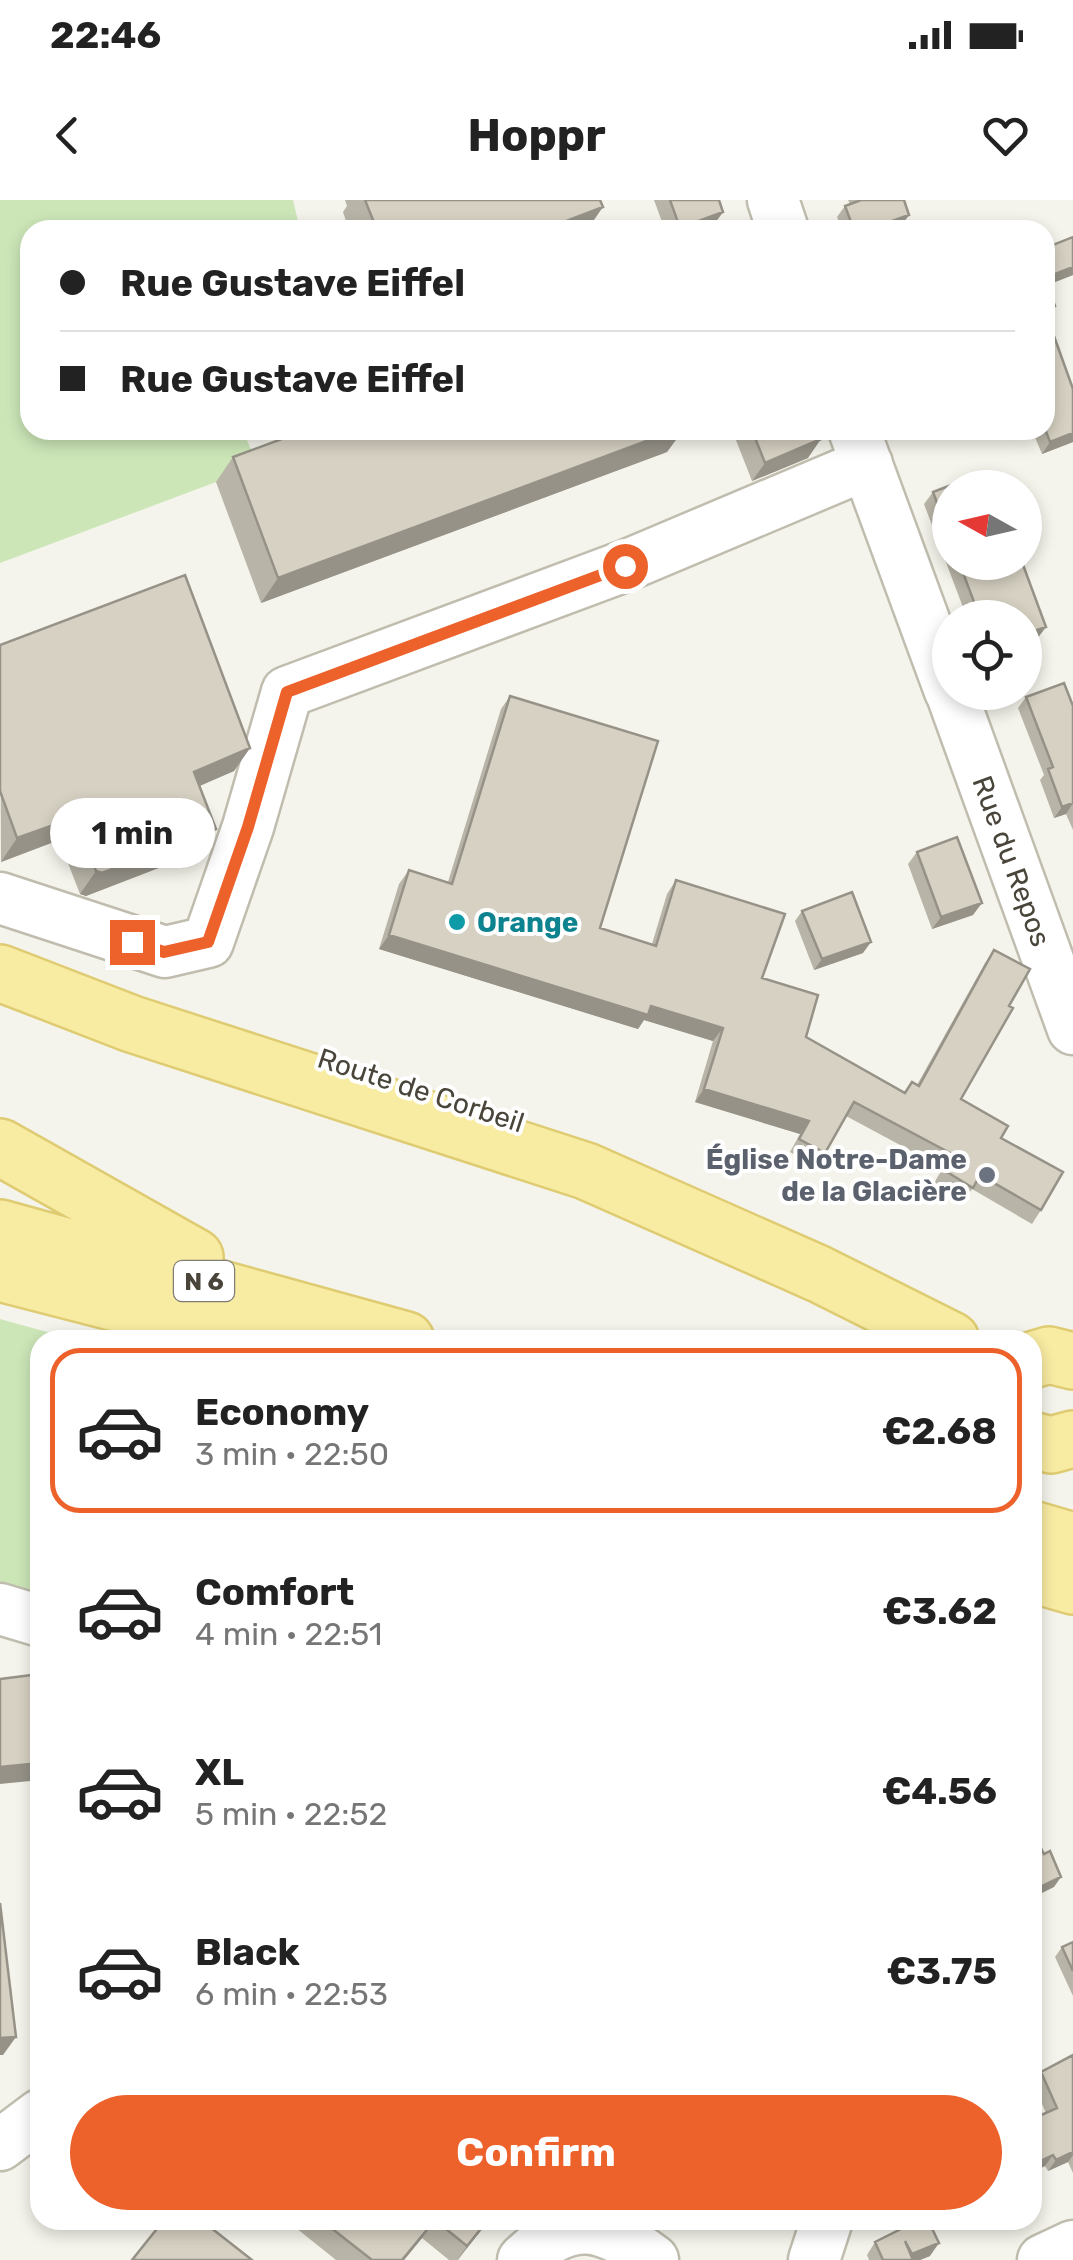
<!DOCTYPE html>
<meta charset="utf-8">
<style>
:root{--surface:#fff;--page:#f2f2f2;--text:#222;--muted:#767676;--line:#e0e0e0;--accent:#ed612b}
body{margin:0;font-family:Rubik,sans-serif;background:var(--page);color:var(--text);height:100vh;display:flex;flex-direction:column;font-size:38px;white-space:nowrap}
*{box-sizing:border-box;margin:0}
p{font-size:32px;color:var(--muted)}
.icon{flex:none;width:55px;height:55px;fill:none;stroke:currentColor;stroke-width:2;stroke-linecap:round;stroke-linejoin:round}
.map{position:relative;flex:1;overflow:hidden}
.panel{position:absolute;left:30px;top:1130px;width:1012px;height:900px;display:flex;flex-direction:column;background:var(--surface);border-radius:30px;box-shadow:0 5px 15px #0003}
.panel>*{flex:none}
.guide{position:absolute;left:20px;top:20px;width:1035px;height:220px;border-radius:30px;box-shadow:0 5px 15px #0003;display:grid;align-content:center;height:220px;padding:0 40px;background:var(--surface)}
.needle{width:65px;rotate:278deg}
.fabs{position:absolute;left:932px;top:270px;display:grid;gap:20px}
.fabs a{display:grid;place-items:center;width:110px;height:110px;border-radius:50%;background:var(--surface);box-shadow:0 5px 15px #0003;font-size:50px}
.end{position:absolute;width:45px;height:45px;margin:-22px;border:12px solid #ed612b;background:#fff;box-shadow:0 0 0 5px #fff}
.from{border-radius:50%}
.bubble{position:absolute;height:70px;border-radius:35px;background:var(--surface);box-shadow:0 5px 15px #0003;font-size:32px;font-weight:700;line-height:70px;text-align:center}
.guide b{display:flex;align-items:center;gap:35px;height:95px;font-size:38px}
.guide b+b{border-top:2px solid var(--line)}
.guide i{width:25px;height:25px;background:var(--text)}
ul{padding:18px 0 0;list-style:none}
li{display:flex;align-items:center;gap:30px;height:165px;margin:0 20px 15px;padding:0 20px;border:5px solid transparent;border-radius:30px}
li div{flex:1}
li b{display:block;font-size:38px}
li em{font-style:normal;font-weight:700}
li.active{border-color:var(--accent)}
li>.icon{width:90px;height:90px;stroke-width:1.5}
.primary-button{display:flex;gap:20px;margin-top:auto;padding:20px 40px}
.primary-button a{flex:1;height:115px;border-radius:60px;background:var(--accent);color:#fff;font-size:40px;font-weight:700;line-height:115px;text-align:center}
.status{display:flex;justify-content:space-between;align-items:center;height:70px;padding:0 50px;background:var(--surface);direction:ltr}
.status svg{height:28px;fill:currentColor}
header{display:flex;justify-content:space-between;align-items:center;height:130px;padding:0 40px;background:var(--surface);font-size:45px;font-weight:700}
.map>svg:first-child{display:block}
</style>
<div class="status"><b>22:46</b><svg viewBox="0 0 49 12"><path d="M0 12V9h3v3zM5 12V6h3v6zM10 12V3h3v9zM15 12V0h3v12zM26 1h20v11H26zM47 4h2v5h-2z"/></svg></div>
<header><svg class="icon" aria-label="back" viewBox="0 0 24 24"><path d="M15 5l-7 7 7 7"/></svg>Hoppr<svg class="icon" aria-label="heart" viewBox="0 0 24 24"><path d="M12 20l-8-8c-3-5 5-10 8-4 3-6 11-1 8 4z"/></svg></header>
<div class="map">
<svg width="1073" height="2060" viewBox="0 0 1073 2060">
<rect width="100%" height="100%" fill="#f5f4ec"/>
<!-- green -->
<path fill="#cce6b8" d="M 0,0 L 293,0 L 300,30 L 30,30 L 30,230 L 242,230 L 259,266 L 0,363 Z
M 0,1119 L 76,1140 L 40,1140 L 40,1397 L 0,1385 Z"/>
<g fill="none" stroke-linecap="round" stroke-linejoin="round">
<!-- minor casing -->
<g stroke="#c0bdaf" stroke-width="55">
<path id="minor" d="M 773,0 L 783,30
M 854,230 L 950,491
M 951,492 L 1073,829
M 0,698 L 165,752 L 208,742 L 248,627 L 287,492 L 625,366 L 867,264
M 0,1409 L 40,1421
M 0,1945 L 40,1915
M 523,2060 C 571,2013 604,2023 653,2060
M 814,2060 L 827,2020
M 1043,2060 L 1073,2046"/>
</g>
<!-- major casing -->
<g stroke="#decb72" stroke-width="60">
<path id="major" d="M 0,773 L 132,824 L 586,971 L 819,1074 L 951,1140
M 0,947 L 195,1057
M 0,1028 L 406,1140
M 0,1073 L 260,1140
M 1032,1160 L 1049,1155 L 1073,1161
M 1032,1240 L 1051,1245 L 1073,1239
M 1032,1329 L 1073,1341
M 1032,1374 L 1073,1386"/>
</g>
<!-- minor -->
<use href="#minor" stroke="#fff" stroke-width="50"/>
<!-- major -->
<use href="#major" stroke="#f8eba2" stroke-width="55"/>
</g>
<!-- wall -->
<path fill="#b8b4a7" d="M 345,0 L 600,0 L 587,30 L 349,30 L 343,12 L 347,6 Z
M 654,0 L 719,0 L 723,12 L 712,27 L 705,30 L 665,30 Z
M 848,0 L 904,0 L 909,15 L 901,26 L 895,28 L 895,30 L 842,30 L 837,17 L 845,6 L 850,4 Z
M 1073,37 L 1073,75 L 1047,85 L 1047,117 L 1073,189 L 1073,242 L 1042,254 L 1032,230 L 1045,230 L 1045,48 Z
M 306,230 L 683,230 L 667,252 L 261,403 L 216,282 L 233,257 Z
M 732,230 L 817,230 L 808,258 L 752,281 Z
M 950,288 L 950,362 L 1022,362 L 1037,439 L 1025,444 L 1025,418 L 967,418 L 924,304 L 933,292 Z
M 0,445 L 250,548 L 234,571 L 200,586 L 200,652 L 86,696 L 80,694 L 59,640 L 1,662 Z
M 510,496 L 600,728 L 652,744 L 667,694 L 676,680 L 762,778 L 806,837 L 904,892 L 912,882 L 917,885 L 985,763 L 994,750 L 1009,806 L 961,899 L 1001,938 L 1041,1010 L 1032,1024 L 972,989 L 964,1001 L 934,983 L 943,968 L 846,916 L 816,967 L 790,952 L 800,934 L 695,902 L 713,841 L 644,820 L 638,829 L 379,749 L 399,684 L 409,670 L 448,682 L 501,509 Z
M 1026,497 L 1073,506 L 1073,630 L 1066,614 L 1054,618 L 1040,580 L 1044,575 L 1018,508 Z
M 917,652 L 973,715 L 932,729 L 908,664 Z
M 802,711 L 863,753 L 814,770 L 795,721 Z
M 1073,1742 L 1073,1796 L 1055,1757 L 1062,1747 Z
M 1073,1855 L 1073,1973 L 1068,1962 L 1048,1971 L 1045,1966 L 1032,1972 L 1032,1919 L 1046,1913 L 1033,1883 L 1041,1872 Z
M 286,2020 L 489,2020 L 458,2060 L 449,2060 L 422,2038 L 404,2060 L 336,2060 Z
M 875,2042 L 930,2056 L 920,2060 L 869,2060 L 867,2055 Z"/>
<!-- shaded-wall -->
<path fill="#969288" d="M 603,7 L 587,30 L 543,30 Z
M 723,12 L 712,27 L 705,30 L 679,30 L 680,28 Z
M 909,15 L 901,26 L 890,30 L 892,21 Z
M 1073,67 L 1073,75 L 1045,86 L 1045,78 Z
M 676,230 L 683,230 L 667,252 L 261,403 L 278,378 Z
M 1073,233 L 1073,242 L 1042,254 L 1050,242 Z
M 821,239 L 808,258 L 752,281 L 765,263 Z
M 1046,427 L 1037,439 L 1025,444 L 1025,434 Z
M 250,548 L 234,571 L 178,595 L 194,572 Z
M 1073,603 L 1066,614 L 1054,618 L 1062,607 Z
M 76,617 L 59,640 L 1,662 L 17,638 Z
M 216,629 L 200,652 L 86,696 L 80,694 L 96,671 Z
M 982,703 L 973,715 L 932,729 L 941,717 Z
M 389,735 L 651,806 L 723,828 L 713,841 L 644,820 L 638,829 L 379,749 Z
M 871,742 L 863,753 L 814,770 L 822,759 Z
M 704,889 L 809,921 L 800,934 L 695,902 Z
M 40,1563 L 40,1580 L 0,1584 L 0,1567 Z
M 1061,1677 L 1054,1687 L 1032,1698 L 1032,1691 Z
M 16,1837 L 3,1855 L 0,1855 L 0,1838 Z
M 1073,1952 L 1073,1955 L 1068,1962 L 1048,1971 L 1056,1960 Z
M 1053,1955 L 1045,1966 L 1032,1972 L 1032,1965 Z
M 435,2020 L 422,2038 L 404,2060 L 402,2060 Z
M 488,2020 L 489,2020 L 457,2060 L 467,2046 Z
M 939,2043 L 930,2056 L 920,2060 L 908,2060 L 912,2054 Z"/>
<!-- building -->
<path fill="#d6d1c2" stroke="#969288" stroke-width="2.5" d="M 365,0 L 600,0 L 603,7 L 543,30 L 377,30 Z
M 670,0 L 719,0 L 723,12 L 680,28 Z
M 861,0 L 904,0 L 909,15 L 892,21 L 895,30 L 854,30 L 845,6 Z
M 1073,37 L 1073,67 L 1045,78 L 1045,48 Z
M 1045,79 L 1055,106 L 1045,110 Z
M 1045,111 L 1073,189 L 1073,233 L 1050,242 L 1045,229 Z
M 306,230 L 676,230 L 278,378 L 233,257 Z
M 752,230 L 817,230 L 821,239 L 765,263 Z
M 977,275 L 982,288 L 950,288 L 950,338 L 933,292 Z
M 959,362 L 1022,362 L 1046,427 L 1025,434 L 1025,418 L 980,418 Z
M 185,375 L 250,548 L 194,572 L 216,629 L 102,673 L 96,671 L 76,617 L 17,638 L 0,591 L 0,445 Z
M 1064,483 L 1073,506 L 1073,603 L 1062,607 L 1048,569 L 1053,567 L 1026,497 Z
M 510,496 L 658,541 L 600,728 L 656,746 L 676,680 L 785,714 L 762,778 L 818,795 L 806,837 L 905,893 L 912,882 L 919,886 L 994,750 L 1030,769 L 1009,806 L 1013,808 L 961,899 L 1008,926 L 1001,938 L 1063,972 L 1041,1010 L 980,975 L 973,988 L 944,970 L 952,954 L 854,902 L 825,953 L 799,939 L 809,921 L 704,889 L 723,828 L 651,806 L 648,815 L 389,735 L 409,670 L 452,684 Z
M 957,637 L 982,703 L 941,717 L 917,652 Z
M 852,692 L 871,742 L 822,759 L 802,711 Z
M 40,1474 L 40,1563 L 0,1567 L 0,1479 Z
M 1035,1637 L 1044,1654 L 1050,1651 L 1061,1677 L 1032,1691 L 1032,1639 Z
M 0,1703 L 16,1837 L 0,1838 Z
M 1073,1742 L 1073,1771 L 1062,1747 Z
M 1032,1762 L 1039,1776 L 1032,1779 Z
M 1073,1855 L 1073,1952 L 1056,1960 L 1053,1955 L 1032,1965 L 1032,1919 L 1057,1908 L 1041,1872 Z
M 164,2020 L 201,2020 L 252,2060 L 132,2060 Z
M 321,2020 L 488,2020 L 467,2046 L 435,2020 L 402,2060 L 372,2060 Z
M 919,2020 L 928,2020 L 939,2043 L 912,2054 L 905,2041 L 913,2060 L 883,2060 L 875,2042 Z"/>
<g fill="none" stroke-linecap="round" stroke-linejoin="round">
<!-- route -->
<path stroke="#ed612b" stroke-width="12" d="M 132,742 L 164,752 L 208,742 L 248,627 L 287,492 L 625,366"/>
</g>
<!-- markers -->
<circle fill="#0f9aa8" stroke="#fff" stroke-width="4" cx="457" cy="722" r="10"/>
<circle fill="#6b7280" stroke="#fff" stroke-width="4" cx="987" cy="975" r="10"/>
<g text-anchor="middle" stroke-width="8" stroke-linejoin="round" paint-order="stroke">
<!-- shield labels -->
<rect fill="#fff" stroke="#807d75" stroke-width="2.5" x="174" y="1061" width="60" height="40" rx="8"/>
<g font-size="25" font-weight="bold" fill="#4a453a">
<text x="204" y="1090">N 6</text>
</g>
<!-- street labels -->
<g font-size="28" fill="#4a453a" stroke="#fff">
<text transform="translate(1012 661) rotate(70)" y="10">Rue du Repos</text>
<text transform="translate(421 890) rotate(18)" y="10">Route de Corbeil</text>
</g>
<!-- culture labels -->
<g font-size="28" font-weight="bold" fill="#0d838f" stroke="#fff" text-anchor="start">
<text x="477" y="732">Orange</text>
</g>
<!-- worship labels -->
<g font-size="28" font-weight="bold" fill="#5b616d" stroke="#fff" text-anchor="end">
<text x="967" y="969">Église Notre-Dame<tspan x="967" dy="32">de la Glacière</tspan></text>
</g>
</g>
</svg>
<div class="fabs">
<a><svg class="needle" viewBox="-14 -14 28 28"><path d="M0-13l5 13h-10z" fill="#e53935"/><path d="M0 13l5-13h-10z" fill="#767676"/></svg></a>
<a><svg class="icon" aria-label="locate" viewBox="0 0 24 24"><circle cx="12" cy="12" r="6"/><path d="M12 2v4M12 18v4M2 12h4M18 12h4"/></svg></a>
</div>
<i class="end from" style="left:625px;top:366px"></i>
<i class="end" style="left:132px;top:742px"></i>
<div class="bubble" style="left:50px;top:598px;width:165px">1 min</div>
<div class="guide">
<b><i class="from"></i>Rue Gustave Eiffel</b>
<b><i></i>Rue Gustave Eiffel</b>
</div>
<section class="panel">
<ul>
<li class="active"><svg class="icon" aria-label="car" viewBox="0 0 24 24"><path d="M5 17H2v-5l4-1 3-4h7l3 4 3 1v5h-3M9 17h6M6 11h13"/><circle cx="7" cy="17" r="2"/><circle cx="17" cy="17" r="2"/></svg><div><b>Economy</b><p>3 min · 22:50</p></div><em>€2.68</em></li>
<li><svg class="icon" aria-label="car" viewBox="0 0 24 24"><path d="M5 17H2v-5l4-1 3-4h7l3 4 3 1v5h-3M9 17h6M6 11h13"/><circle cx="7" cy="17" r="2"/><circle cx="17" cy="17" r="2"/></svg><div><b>Comfort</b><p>4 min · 22:51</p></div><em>€3.62</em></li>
<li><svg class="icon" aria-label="car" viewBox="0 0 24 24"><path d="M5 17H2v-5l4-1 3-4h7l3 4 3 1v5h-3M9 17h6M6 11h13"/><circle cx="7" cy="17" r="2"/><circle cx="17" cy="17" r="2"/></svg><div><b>XL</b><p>5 min · 22:52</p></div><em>€4.56</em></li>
<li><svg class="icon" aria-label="car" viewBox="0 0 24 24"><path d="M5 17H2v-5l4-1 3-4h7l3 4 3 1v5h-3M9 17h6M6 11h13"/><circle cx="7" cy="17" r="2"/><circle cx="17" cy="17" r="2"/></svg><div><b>Black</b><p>6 min · 22:53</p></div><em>€3.75</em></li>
</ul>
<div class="primary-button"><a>Confirm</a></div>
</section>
</div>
